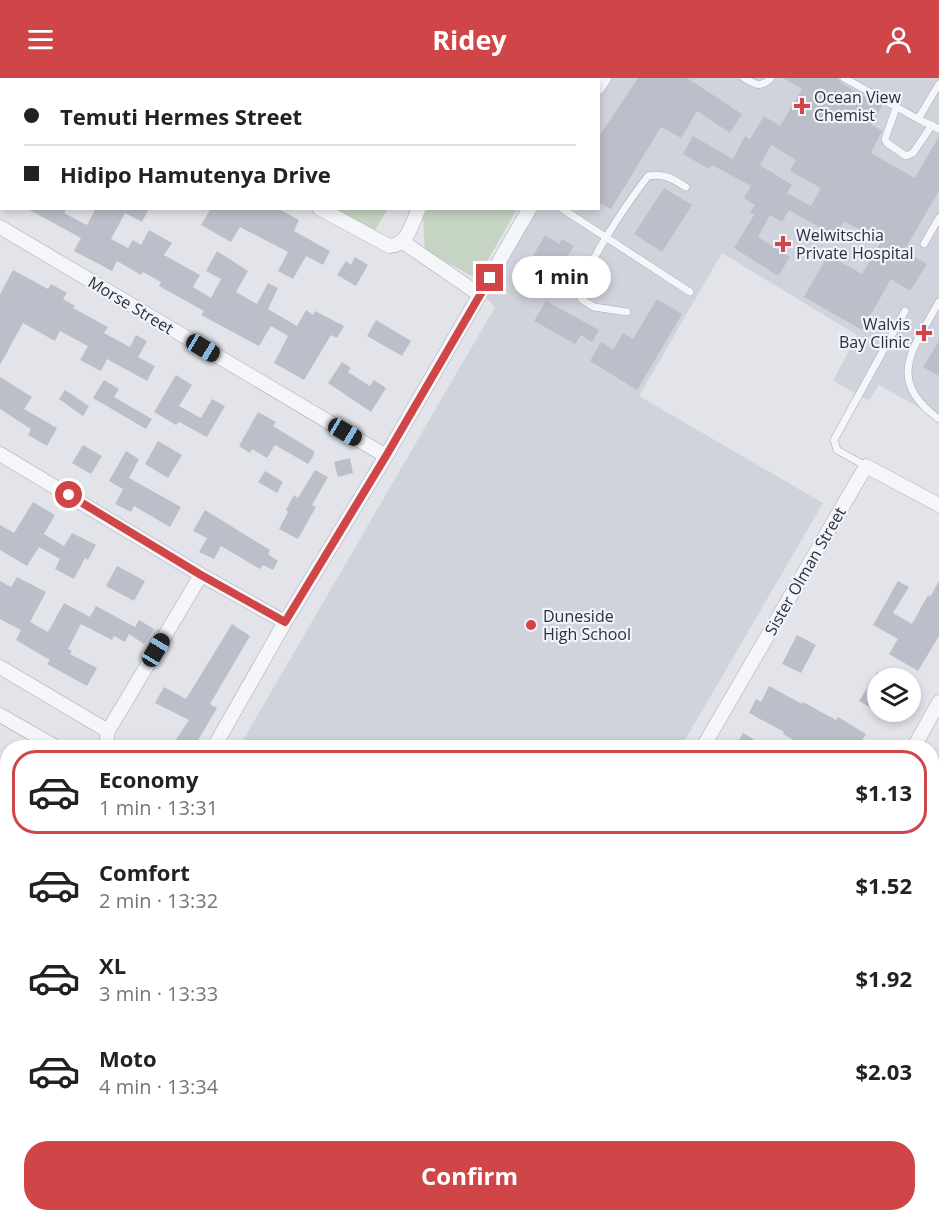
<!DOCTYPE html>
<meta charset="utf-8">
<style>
:root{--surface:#fff;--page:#f2f2f2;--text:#222;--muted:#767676;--line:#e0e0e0;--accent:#d04648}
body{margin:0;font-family:"Open Sans",sans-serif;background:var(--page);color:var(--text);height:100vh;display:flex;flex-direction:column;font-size:22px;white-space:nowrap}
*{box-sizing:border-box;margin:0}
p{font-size:20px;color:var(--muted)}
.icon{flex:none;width:33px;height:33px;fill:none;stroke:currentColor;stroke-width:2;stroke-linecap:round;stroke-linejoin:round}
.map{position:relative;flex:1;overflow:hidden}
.details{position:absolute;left:0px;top:662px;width:939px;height:482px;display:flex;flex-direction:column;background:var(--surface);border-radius:24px 24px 0 0;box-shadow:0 3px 9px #0003}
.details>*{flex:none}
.guide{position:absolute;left:0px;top:0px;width:600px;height:132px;box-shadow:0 3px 9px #0003;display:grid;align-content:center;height:132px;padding:0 24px;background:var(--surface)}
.buttons{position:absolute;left:867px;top:590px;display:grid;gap:12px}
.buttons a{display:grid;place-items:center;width:54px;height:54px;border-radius:50%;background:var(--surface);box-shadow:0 3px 9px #0003;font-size:30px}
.end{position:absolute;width:27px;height:27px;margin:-14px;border:8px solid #d04648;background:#fff;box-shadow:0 0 0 3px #fff}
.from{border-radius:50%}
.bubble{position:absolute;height:42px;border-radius:21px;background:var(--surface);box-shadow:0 3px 9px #0003;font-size:20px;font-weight:700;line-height:42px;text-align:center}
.car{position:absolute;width:18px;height:36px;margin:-18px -9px;border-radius:8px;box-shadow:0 0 4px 2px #0007;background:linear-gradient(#222 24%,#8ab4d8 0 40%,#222 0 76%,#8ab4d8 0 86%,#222 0)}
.guide b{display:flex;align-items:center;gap:21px;height:57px;font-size:22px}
.guide b+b{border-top:2px solid var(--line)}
.guide i{width:15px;height:15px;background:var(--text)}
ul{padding:10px 0 0;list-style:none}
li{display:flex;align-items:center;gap:18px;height:84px;margin:0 12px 9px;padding:0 12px;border:3px solid transparent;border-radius:24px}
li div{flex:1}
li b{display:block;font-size:22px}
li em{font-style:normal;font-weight:700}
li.selected{border-color:var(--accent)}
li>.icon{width:54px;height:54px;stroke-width:1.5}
.action{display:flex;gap:12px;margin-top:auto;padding:12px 24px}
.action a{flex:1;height:69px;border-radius:24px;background:var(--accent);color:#fff;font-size:24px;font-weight:700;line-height:69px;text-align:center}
header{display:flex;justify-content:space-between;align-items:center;height:78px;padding:0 24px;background:var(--accent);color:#fff;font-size:27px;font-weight:700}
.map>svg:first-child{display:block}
</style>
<header><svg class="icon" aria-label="menu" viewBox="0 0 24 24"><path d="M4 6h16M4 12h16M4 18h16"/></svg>Ridey<svg class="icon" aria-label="person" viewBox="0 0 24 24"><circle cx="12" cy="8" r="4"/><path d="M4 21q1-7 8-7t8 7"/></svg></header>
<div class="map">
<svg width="939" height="1142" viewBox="0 0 939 1142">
<rect width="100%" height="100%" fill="#e2e4ea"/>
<!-- built -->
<path fill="#d0d3dc" d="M 603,0 L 939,0 L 939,341 L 879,307 L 869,323 L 833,303 L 857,257 L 722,175 L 639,318 L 823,425 L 681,669 L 239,669 L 495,229 L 478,211 L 525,131 L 598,130 L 598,6 Z"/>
<!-- green -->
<path fill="#c5d4c3" d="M 330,131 L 388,131 L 373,155 Z
M 428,131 L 517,131 L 477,201 L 425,172 L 423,139 Z"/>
<!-- building -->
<path fill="#bcbfca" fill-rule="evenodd" d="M 638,0 L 687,0 L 742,36 L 730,55 L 697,33 L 681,60 L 661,49 L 611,131 L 598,124 L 598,60 Z
M 783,0 L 838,0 L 841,5 L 882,28 L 871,46 L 882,53 L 871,75 L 915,100 L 939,58 L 939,113 L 904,173 L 927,186 L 910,213 L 891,201 L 862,252 L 804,219 L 828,177 L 862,196 L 881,164 L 844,143 L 835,158 L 789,132 L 782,144 L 770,137 L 758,159 L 790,179 L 778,198 L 734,170 L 754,137 L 750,134 L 755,127 L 744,120 L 751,108 L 712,87 L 709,91 L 683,76 L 693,58 L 733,81 L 745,58 L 750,61 L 764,38 L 780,48 L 802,11 ZM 771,67 L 796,82 L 790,93 L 821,110 L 811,128 L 787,115 L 792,107 L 760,87 Z
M 664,110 L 692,127 L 662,174 L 634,156 Z
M 26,130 L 67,130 L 64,135 L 87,147 L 96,130 L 149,130 L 142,144 L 125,135 L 111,161 L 128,170 L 133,162 L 141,167 L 149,152 L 172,165 L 164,177 L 200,197 L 193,209 L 211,220 L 221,201 L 206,193 L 217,173 L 248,193 L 236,214 L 257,226 L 268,205 L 278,210 L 268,231 L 297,248 L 306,232 L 313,237 L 315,233 L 344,248 L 337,260 L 331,257 L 304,302 L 274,285 L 288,258 L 271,248 L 259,268 L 201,237 L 204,233 L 159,208 L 161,204 L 143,194 L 141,197 L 117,183 L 112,193 L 74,173 L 81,160 Z
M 211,130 L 277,130 L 299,142 L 294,153 L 330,173 L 323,187 L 306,178 L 293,201 L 278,193 L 288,174 L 240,149 L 231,164 L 201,147 Z
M 545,157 L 559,166 L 562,161 L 574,168 L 552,203 L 527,188 Z
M 355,179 L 368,187 L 356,208 L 337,197 L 346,183 L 351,187 Z
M 13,192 L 48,211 L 51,206 L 67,215 L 63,221 L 75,228 L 73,230 L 108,249 L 104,255 L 130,269 L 136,257 L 147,263 L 138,279 L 155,288 L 147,303 L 107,281 L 101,293 L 80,282 L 88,268 L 60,253 L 55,263 L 23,245 L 0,287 L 0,216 Z
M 657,221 L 682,236 L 637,312 L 590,283 L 601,264 L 613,272 L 623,255 L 633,261 Z
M 546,223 L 599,252 L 592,264 L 581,257 L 575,266 L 534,243 Z
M 376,242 L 411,263 L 402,278 L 367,258 Z
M 939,263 L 939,298 L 923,289 Z
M 342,284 L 351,290 L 348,294 L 370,308 L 374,302 L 386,310 L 371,334 L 328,305 Z
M 176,297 L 192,307 L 179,328 L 201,340 L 212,321 L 225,328 L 207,359 L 179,344 L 176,347 L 154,334 Z
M 0,299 L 32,319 L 24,331 L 57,350 L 47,368 L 28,357 L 31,351 L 0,331 Z
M 104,302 L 119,311 L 114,319 L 152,341 L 146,351 L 93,320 Z
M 65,312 L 89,328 L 83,338 L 59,321 Z
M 258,334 L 276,344 L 273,348 L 314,373 L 314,377 L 308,386 L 275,367 L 267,380 L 252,371 L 250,375 L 239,368 Z
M 158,363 L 182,377 L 168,400 L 145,386 Z
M 83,367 L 102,378 L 91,396 L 72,385 Z
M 126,373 L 139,381 L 129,400 L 181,429 L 170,449 L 134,428 L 131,434 L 115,426 L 123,411 L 109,403 Z
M 350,380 L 353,395 L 338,399 L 334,384 Z
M 315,392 L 328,399 L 312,427 L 316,429 L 298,461 L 279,451 L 288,434 L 286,432 L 294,417 L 298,420 Z
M 265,393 L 283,404 L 277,415 L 258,404 Z
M 33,424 L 55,437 L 44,456 L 64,468 L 72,455 L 96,467 L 88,482 L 85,480 L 74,501 L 55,491 L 60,481 L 39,469 L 27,488 L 0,472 L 0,447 L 14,455 Z
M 205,432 L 270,472 L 268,476 L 278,483 L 273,492 L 263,487 L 260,491 L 221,468 L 214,481 L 199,474 L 207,460 L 193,453 Z
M 117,488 L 145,503 L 134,523 L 106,508 Z
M 17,499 L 46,514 L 30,544 L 48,554 L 64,525 L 90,539 L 96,528 L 135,549 L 139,542 L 154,551 L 144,566 L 129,556 L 125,564 L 114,558 L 112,562 L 81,546 L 68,571 L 72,573 L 70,576 L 97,590 L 87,608 L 47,586 L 50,582 L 16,562 L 21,552 L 0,541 L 0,503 L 11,509 Z
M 898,503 L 909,509 L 893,535 L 912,546 L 928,517 L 930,519 L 939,503 L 939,558 L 918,593 L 889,576 L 898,561 L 873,547 Z
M 232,546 L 250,558 L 210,626 L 217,630 L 194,669 L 171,669 L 189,642 L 155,625 L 164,609 L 186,621 Z
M 797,557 L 816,567 L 801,595 L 782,586 Z
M 878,593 L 878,634 L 859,623 Z
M 769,608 L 802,626 L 803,624 L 836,642 L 838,639 L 866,656 L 858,669 L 805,669 L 783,656 L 784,654 L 749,635 L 756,621 L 761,624 Z
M 743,655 L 767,669 L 735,669 Z"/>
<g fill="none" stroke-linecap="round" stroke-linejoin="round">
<!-- service casing -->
<g stroke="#a7aab5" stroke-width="8">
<path id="service" d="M 744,0 C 755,6 760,11 771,0
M 844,0 L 918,41 L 939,6
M 896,30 L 885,61 L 887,65 L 906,78 L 913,75 L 932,47
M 918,41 L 939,51
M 561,130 L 690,214
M 924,166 L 939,140
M 939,224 C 914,269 884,302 939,341
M 627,234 L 594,229 L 581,221 C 576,197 632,119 648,98 C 664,95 673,101 686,109
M 866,388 L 837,372 L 834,362 L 905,233"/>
</g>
<!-- minor casing -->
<g stroke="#a7aab5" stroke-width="15">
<path id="minor" d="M 188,0 L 191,2
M 535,0 L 537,2
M 127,2 L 128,0
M 497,2 L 498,0
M 598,9 L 604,0
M 319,130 L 389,168 C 408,168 412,145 419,130
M 0,149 L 386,378
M 403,164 L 480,217
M 0,376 L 201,497 L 285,544
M 0,589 L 108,653 L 106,669
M 0,637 L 56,669
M 108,653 L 201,497
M 214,669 L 285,544 L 386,378 L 530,130
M 703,669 L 866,388 L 939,427
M 914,669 L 939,624
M 0,848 L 8,852
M 932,904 L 939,908
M 0,1040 L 8,1028
M 502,1136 L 513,1142
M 402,1142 L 406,1136
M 643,1142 L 647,1136"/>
</g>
<!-- tertiary casing -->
<g stroke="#a7aab5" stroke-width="18">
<path id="tertiary" d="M 932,1067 L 939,1054
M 932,1095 L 939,1082
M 888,1142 L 892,1136
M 904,1142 L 908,1136"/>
</g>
<!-- service -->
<use href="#service" stroke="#f5f6f9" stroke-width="7"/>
<!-- minor -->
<use href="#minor" stroke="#f5f6f9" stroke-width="14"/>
<!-- tertiary -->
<use href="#tertiary" stroke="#f5f6f9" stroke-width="16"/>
</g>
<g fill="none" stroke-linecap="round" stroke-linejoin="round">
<!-- route -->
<path stroke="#d04648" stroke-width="8" d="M 69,417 L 201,497 L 285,544 L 386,378 L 490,200"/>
</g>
<!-- markers -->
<g fill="#d04648" stroke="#f2f3f8" stroke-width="2">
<path d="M799 19h6v6h6v6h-6v6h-6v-6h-6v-6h6z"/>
<path d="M780 157h6v6h6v6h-6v6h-6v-6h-6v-6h6z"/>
<path d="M921 246h6v6h6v6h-6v6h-6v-6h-6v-6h6z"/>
<circle cx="531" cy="547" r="6"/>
</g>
<g text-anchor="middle" stroke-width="4.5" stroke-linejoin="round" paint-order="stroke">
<!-- poi labels -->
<g font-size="16" fill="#2a2f43" stroke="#f2f3f8" text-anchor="start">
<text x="814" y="25">Ocean View<tspan x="814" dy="18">Chemist</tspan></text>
<text x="796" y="163">Welwitschia<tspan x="796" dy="18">Private Hospital</tspan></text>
<text x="910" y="252" text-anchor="end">Walvis<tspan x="910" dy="18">Bay Clinic</tspan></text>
<text x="543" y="544">Duneside<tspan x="543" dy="18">High School</tspan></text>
</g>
<!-- street labels -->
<g font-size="16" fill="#2a2f43" stroke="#f2f3f8">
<text transform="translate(131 227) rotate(31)" y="6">Morse Street</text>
<text transform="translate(805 493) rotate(-60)" y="6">Sister Olman Street</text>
</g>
</g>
</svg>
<div class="buttons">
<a><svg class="icon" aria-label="layers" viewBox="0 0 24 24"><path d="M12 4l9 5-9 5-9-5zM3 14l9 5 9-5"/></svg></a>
</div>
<i class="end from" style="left:69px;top:417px"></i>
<i class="end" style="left:490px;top:200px"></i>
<div class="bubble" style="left:512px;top:178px;width:99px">1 min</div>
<i class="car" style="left:203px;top:270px;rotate:121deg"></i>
<i class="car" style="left:345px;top:354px;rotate:121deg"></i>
<i class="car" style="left:156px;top:572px;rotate:31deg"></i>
<div class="guide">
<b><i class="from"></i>Temuti Hermes Street</b>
<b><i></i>Hidipo Hamutenya Drive</b>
</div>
<section class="details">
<ul>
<li class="selected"><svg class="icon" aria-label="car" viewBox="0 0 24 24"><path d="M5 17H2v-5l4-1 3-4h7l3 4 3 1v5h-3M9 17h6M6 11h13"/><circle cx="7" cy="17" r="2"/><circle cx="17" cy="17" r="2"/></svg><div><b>Economy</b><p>1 min · 13:31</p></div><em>$1.13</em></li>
<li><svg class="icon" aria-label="car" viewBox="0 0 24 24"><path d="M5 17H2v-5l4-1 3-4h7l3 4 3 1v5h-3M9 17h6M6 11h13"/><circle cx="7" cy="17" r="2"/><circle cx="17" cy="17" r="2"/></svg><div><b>Comfort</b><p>2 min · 13:32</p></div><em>$1.52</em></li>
<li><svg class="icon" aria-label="car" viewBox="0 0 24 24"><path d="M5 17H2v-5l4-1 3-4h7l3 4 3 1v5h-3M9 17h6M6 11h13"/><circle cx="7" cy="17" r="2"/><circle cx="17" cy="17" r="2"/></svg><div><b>XL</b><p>3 min · 13:33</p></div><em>$1.92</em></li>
<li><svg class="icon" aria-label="car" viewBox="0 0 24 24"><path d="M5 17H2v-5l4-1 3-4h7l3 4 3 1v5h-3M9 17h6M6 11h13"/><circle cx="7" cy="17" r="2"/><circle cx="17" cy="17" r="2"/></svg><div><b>Moto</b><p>4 min · 13:34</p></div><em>$2.03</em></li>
</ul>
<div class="action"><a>Confirm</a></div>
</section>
</div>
